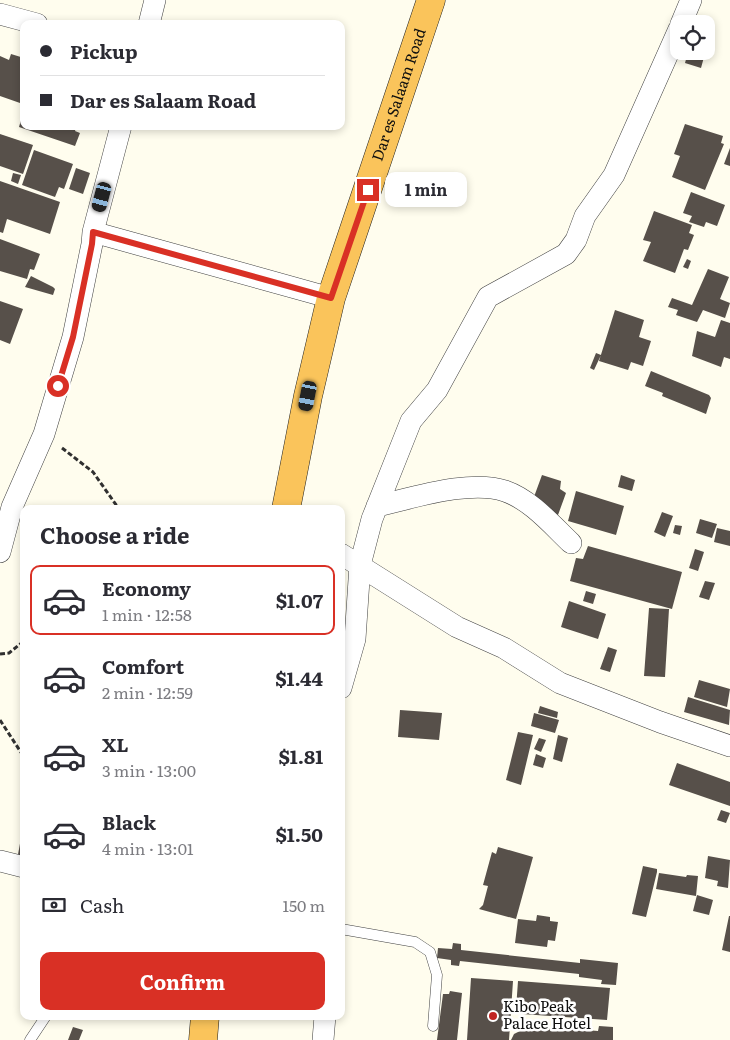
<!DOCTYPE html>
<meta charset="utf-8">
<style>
:root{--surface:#fff;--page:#f7f7f7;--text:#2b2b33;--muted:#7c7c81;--line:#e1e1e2;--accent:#d93025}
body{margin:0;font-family:Literata,serif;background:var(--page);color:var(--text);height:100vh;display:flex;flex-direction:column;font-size:19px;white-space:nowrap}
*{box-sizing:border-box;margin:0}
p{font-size:16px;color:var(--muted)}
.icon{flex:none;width:28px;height:28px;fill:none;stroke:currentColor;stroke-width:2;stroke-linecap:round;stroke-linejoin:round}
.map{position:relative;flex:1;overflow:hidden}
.drawer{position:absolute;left:20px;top:505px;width:325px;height:515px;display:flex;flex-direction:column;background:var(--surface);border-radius:10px;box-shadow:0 2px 8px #0003}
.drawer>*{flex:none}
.hud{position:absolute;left:20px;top:20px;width:325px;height:110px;border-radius:10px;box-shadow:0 2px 8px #0003;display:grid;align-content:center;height:110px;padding:0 20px;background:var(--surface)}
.buttons{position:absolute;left:670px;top:15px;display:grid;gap:10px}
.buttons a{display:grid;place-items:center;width:45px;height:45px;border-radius:10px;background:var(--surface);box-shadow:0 2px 8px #0003;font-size:25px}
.end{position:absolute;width:22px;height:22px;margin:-11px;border:6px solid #d93025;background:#fff;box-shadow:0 0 0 2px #fff}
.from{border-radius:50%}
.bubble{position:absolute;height:35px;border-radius:10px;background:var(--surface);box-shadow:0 2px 8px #0003;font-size:16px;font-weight:700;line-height:35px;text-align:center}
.car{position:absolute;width:15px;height:30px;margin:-15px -8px;border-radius:6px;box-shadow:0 0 4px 1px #0007;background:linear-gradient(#222 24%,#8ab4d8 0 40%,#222 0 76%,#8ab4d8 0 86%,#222 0)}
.hud b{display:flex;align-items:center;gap:18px;height:48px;font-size:19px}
.hud b+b{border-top:1px solid var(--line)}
.hud i{width:12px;height:12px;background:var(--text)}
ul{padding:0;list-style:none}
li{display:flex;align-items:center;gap:15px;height:70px;margin:0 10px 8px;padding:0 10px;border:2px solid transparent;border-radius:10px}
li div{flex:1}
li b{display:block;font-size:19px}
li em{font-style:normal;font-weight:700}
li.selected{border-color:var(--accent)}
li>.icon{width:45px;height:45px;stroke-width:1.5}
h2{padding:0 20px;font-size:22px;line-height:60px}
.pay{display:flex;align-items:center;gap:12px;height:55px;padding:0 20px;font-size:19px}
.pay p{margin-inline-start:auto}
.action{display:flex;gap:10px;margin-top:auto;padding:10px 20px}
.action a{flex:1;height:58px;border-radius:10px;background:var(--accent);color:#fff;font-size:20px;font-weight:700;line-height:58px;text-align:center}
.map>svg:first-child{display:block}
</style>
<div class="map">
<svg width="730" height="1040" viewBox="0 0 730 1040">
<rect width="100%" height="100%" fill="#fffdee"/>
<!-- building -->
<path fill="#57504a" d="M 688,52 L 704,57 L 701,68 L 685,63 Z
M 11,54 L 24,58 L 24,92 L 20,103 L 0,96 L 0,56 L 9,60 Z
M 23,113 L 24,126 L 76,128 L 75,131 L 80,133 L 75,146 L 19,127 Z
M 685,124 L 723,136 L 721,143 L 724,144 L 705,190 L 672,177 L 680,156 L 674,154 Z
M 0,134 L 33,145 L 23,174 L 0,166 Z
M 730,148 L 730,166 L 724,164 Z
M 34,150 L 73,164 L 64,189 L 59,187 L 55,197 L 22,185 Z
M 76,168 L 90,173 L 83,194 L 69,189 Z
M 13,173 L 21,175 L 18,184 L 11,181 Z
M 0,181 L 60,202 L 50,234 L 7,219 L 3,233 L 0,232 Z
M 691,192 L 725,205 L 717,226 L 706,222 L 704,227 L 689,222 L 692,216 L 683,213 Z
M 654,211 L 692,225 L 689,233 L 694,235 L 688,250 L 684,249 L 675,273 L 643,261 L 651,242 L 643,240 Z
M 0,239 L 40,254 L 34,270 L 30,269 L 27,279 L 0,271 Z
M 687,259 L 691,261 L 688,269 L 683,267 Z
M 708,269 L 729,277 L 720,299 L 730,303 L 725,318 L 703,310 L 697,322 L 676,315 L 678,310 L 668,307 L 672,298 L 692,305 Z
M 31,276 L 53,287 L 55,289 L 53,295 L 25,287 Z
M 0,301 L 23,309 L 10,344 L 0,340 Z
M 615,310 L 644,320 L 639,337 L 651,341 L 643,366 L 631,362 L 628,370 L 599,361 Z
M 721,320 L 730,323 L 730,359 L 724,357 L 721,367 L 692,356 L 697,331 L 715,337 Z
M 596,353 L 601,355 L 594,370 L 590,368 Z
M 651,371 L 709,395 L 711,398 L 706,414 L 662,396 L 663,393 L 645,386 Z
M 542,475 L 561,481 L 560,489 L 566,493 L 558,515 L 531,505 Z
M 621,475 L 635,480 L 632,491 L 618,487 Z
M 576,491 L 624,506 L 616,535 L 568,521 Z
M 662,512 L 673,516 L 665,537 L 654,532 Z
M 700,519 L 717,524 L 712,538 L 696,533 Z
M 675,525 L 682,526 L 680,535 L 673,533 Z
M 717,528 L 730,531 L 730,546 L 714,542 Z
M 588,546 L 682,572 L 672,609 L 570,581 L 576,558 L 583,559 Z
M 695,549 L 704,552 L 698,571 L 689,568 Z
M 705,581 L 715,583 L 709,600 L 699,597 Z
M 586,591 L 596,594 L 593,604 L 583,601 Z
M 569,601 L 606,614 L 598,639 L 561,627 Z
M 649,608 L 669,609 L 665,677 L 644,676 Z
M 608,647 L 617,650 L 610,672 L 600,669 Z
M 699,680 L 730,689 L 727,707 L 694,697 Z
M 688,697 L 730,710 L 729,725 L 684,712 Z
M 540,706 L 558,712 L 557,718 L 538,713 Z
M 400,710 L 442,713 L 439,740 L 398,737 Z
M 534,713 L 559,720 L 555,733 L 531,726 Z
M 518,732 L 533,735 L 521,785 L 506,780 Z
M 558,735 L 568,738 L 562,762 L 553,759 Z
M 539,738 L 546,740 L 541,752 L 534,749 Z
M 536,754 L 546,758 L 543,768 L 533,765 Z
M 677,763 L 730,782 L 730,806 L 669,785 Z
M 721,810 L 730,813 L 726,823 L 717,820 Z
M 23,827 L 24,827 L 24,861 L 17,860 Z
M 498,847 L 533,857 L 516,919 L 479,909 L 483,905 L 488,886 L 483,885 L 492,852 L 496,854 Z
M 708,856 L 730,860 L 728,888 L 717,886 L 718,881 L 705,878 Z
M 643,866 L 657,869 L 657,872 L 646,917 L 632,914 Z
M 659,873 L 686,877 L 687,875 L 698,876 L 696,896 L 656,889 Z
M 697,895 L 713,900 L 709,915 L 693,911 Z
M 537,915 L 550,917 L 550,921 L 558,922 L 555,941 L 548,940 L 547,947 L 515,943 L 518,919 L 536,921 Z
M 729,916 L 730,916 L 730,952 L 722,950 Z
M 453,943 L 461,944 L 461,950 L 580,963 L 580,959 L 618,963 L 616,985 L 601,984 L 602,980 L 579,977 L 579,974 L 460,961 L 459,966 L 451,965 L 451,960 L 437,958 L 438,948 L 452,949 Z
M 471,978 L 513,981 L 509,1040 L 467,1040 Z
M 518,981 L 610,988 L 607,1020 L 522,1014 L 523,1009 L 516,1009 Z
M 450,991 L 462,993 L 457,1040 L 437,1040 L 443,994 L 449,994 Z
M 522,1025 L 598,1031 L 599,1026 L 613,1027 L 613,1040 L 511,1040 L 514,1034 L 522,1030 Z
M 73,1027 L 83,1030 L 79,1040 L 68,1040 Z"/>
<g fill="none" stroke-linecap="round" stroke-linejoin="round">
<!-- service casing -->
<g stroke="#414141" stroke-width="11">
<path id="service" d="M 341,929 L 415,942 L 430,952 L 437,975 L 433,1026
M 30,1040 L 46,1016"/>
</g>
<!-- minor casing -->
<g stroke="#414141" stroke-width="22">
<path id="minor" d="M 0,14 L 37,24
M 149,24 L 155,0
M 681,24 L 691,0
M 93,232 L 331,298
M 377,506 C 413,498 470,479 505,491 C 531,500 552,525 571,543
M 0,552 L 12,507 L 44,434 L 73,337 L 92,244 L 93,232 L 121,126
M 341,554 L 457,627 L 504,648 L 560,683 L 660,722 L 730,746
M 341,688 L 355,639 L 360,565 L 372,519 L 411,421 L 437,390 L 488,297 L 566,254 L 576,240 L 585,216 L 614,175 L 679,29
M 0,861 L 24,867
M 323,1040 L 325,1016"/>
</g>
<!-- trunk casing -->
<g stroke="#1f1f1f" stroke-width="29">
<g id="trunk">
<path id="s1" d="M 286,509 L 308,396 L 331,298 L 431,0"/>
<path d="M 203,1040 L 205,1016"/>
</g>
</g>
<!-- path -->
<path stroke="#303030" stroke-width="3" stroke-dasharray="5 2.5" stroke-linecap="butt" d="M 62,448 L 93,472 L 119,509
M 0,654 L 9,653 L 24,641
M 0,720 L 24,757"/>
<!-- service -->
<use href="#service" stroke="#fff" stroke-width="10"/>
<!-- minor -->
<use href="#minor" stroke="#fff" stroke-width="21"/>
<!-- trunk -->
<use href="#trunk" stroke="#fac45b" stroke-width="28"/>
</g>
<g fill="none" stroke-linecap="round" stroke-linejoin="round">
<!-- route -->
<path stroke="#d93025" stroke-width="6" d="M 58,386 L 73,337 L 92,244 L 93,232 L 331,298 L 368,190"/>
</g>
<!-- markers -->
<circle fill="#c12422" stroke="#fff" stroke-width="2" cx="493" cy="1016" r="5"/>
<g text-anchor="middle" stroke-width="5" stroke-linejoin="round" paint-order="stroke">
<!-- street labels -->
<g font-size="15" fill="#0e0e0e" stroke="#fff">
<text dy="5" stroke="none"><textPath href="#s1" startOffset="430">Dar es Salaam Road</textPath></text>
</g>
<!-- poi labels -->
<g font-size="15" fill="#0e0e0e" stroke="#fff" text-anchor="start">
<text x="503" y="1012">Kibo Peak<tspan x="503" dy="17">Palace Hotel</tspan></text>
</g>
</g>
</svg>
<div class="buttons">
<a><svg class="icon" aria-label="locate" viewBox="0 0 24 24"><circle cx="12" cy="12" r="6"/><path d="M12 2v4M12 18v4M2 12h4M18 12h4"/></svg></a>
</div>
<i class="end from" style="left:58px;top:386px"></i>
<i class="end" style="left:368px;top:190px"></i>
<div class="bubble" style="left:385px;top:172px;width:82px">1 min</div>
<i class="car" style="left:102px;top:197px;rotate:195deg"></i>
<i class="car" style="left:308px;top:396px;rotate:191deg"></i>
<div class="hud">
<b><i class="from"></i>Pickup</b>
<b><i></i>Dar es Salaam Road</b>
</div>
<section class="drawer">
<h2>Choose a ride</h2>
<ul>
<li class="selected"><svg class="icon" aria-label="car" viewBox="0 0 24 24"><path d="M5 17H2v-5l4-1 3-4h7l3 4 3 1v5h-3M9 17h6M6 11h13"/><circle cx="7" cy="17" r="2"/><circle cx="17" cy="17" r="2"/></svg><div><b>Economy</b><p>1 min · 12:58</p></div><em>$1.07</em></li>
<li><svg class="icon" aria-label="car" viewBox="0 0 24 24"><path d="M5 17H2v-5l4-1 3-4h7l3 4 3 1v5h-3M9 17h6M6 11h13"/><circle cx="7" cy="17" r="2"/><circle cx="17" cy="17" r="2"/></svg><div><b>Comfort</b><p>2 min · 12:59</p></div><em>$1.44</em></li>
<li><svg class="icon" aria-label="car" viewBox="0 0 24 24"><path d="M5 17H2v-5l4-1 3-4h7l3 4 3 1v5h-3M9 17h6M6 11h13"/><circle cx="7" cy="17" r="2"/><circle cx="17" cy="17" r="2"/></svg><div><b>XL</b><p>3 min · 13:00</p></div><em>$1.81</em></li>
<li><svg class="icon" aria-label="car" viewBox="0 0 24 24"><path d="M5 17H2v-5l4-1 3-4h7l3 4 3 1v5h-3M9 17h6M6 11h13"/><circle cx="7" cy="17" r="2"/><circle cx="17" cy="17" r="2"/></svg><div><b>Black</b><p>4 min · 13:01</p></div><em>$1.50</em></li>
</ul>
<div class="pay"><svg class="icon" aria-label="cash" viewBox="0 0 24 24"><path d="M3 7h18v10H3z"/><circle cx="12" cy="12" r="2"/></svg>Cash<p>150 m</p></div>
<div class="action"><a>Confirm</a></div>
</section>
</div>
